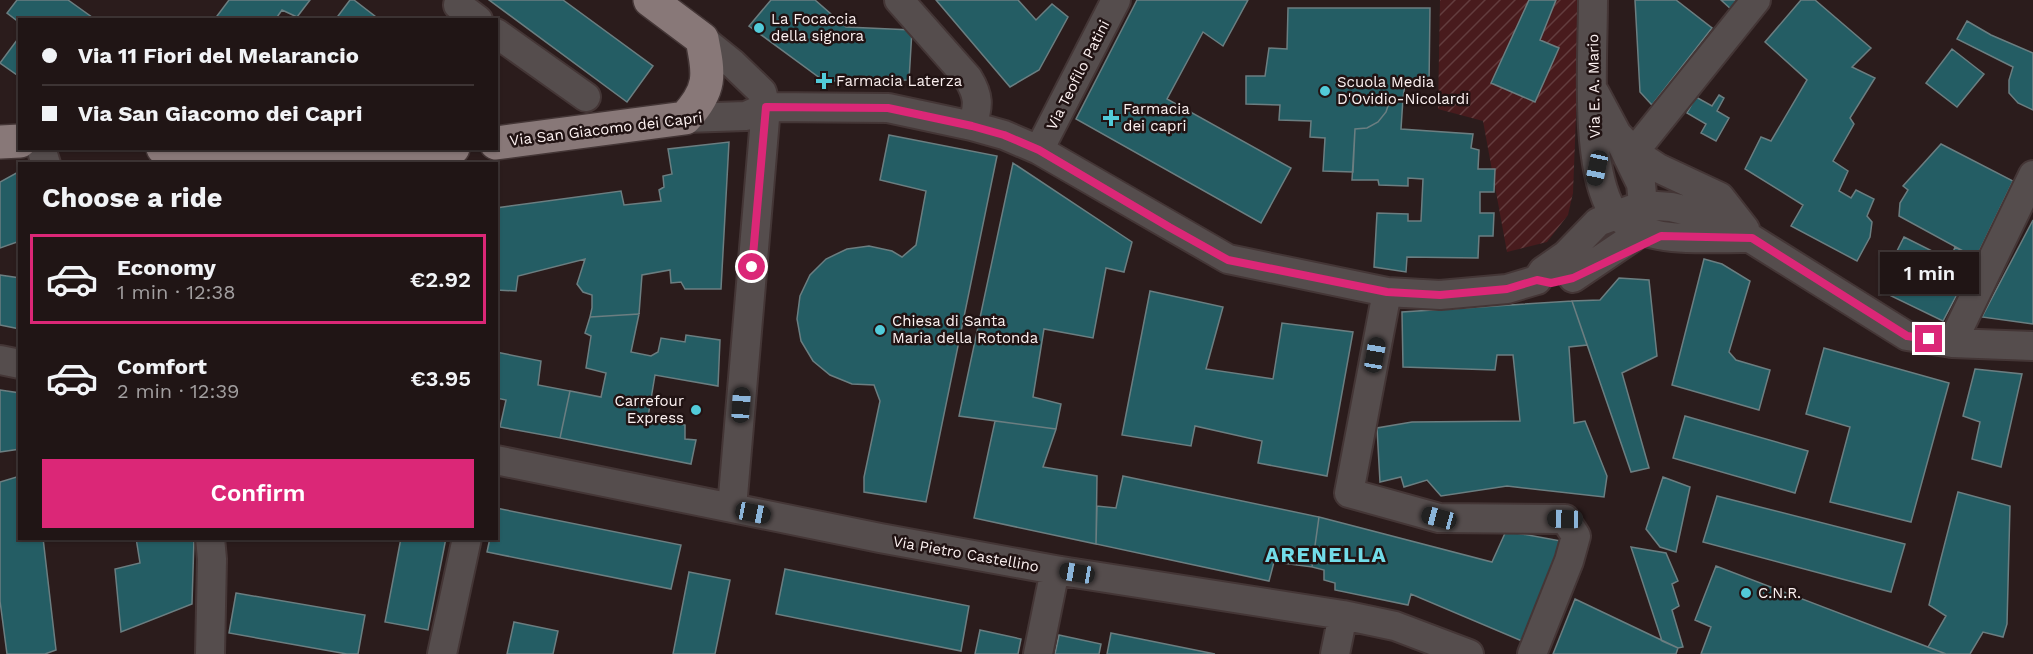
<!DOCTYPE html>
<meta charset="utf-8">
<style>
:root{--surface:#201515;--page:#281e1e;--text:#f1f3f6;--muted:#a29fa0;--line:#3d3434;--accent:#db2777}
body{margin:0;font-family:"Work Sans",sans-serif;background:var(--page);color:var(--text);height:100vh;display:flex;flex-direction:column;font-size:22px;white-space:nowrap}
*{box-sizing:border-box;margin:0}
p{font-size:20px;color:var(--muted)}
.icon{flex:none;width:33px;height:33px;fill:none;stroke:currentColor;stroke-width:2;stroke-linecap:round;stroke-linejoin:round}
.map{position:relative;flex:1;overflow:hidden}
.panel{position:absolute;left:18px;top:162px;width:480px;height:378px;display:flex;flex-direction:column;background:var(--surface);border-radius:0px;box-shadow:0 2px 4px #0004,0 0 0 2px var(--line)}
.panel>*{flex:none}
.guide{position:absolute;left:18px;top:18px;width:480px;height:132px;border-radius:0px;box-shadow:0 2px 4px #0004,0 0 0 2px var(--line);display:grid;align-content:center;height:132px;padding:0 24px;background:var(--surface)}
.end{position:absolute;width:27px;height:27px;margin:-14px;border:8px solid #db2777;background:#fff;box-shadow:0 0 0 3px #fff}
.from{border-radius:50%}
.bubble{position:absolute;height:42px;border-radius:0px;background:var(--surface);box-shadow:0 2px 4px #0004,0 0 0 2px var(--line);font-size:20px;font-weight:600;line-height:42px;text-align:center}
.car{position:absolute;width:18px;height:36px;margin:-18px -9px;border-radius:8px;box-shadow:0 0 4px 2px #0007;background:linear-gradient(#222 24%,#8ab4d8 0 40%,#222 0 76%,#8ab4d8 0 86%,#222 0)}
.guide b{display:flex;align-items:center;gap:21px;height:57px;font-size:22px}
.guide b+b{border-top:2px solid var(--line)}
.guide i{width:15px;height:15px;background:var(--text)}
ul{padding:0;list-style:none}
li{display:flex;align-items:center;gap:18px;height:90px;margin:0 12px 9px;padding:0 12px;border:3px solid transparent;border-radius:0px}
li div{flex:1}
li b{display:block;font-size:22px}
li em{font-style:normal;font-weight:600}
li.current{border-color:var(--accent)}
li>.icon{width:54px;height:54px;stroke-width:1.5}
h2{padding:0 24px;font-size:27px;line-height:72px}
.cta{display:flex;gap:12px;margin-top:auto;padding:12px 24px}
.cta a{flex:1;height:69px;border-radius:0px;background:var(--accent);color:#fff;font-size:24px;font-weight:600;line-height:69px;text-align:center}
.map>svg:first-child{display:block}
</style>
<div class="map">
<svg width="2033" height="654" viewBox="0 0 2033 654">
<defs>
<pattern id="garden-furrows" width="10" height="10" patternUnits="userSpaceOnUse" patternTransform="scale(1.5)"><rect width="10" height="10" fill="#481b1d"/><path d="M-1 1l2-2M0 10L10 0M9 11l2-2" fill="none" stroke="#633d3e"/></pattern>
</defs>
<rect width="100%" height="100%" fill="#2b1c1c"/>
<!-- garden -->
<path fill="url(#garden-furrows)" d="M 1440,0 L 1577,0 L 1579,39 L 1573,193 L 1568,215 L 1547,242 L 1507,252 L 1483,121 L 1438,109 Z"/>
<!-- building -->
<path fill="#245d64" stroke="#6b7e81" stroke-width="1.5" d="M 17,0 L 68,0 L 96,20 L 20,20 L 20,23 L 7,13 Z
M 229,0 L 310,0 L 297,17 L 282,10 L 275,20 L 214,20 Z
M 350,0 L 354,0 L 380,20 L 335,20 Z
M 489,0 L 563,0 L 653,66 L 627,102 Z
M 771,0 L 815,0 L 846,27 L 912,30 L 909,80 L 824,81 L 749,26 Z
M 936,0 L 1018,0 L 1036,20 L 1052,4 L 1068,17 L 1039,70 L 1010,87 Z
M 1137,0 L 1248,0 L 1223,46 L 1203,32 L 1167,99 L 1291,168 L 1261,223 L 1076,119 Z
M 1529,0 L 1556,0 L 1540,40 L 1559,48 L 1535,102 L 1491,83 Z
M 1635,0 L 1676,0 L 1712,28 L 1652,105 L 1640,92 Z
M 1721,0 L 1742,0 L 1733,11 Z
M 1801,0 L 1815,0 L 1871,48 L 1852,67 L 1875,78 L 1850,118 L 1854,124 L 1833,161 L 1848,171 L 1839,191 L 1851,198 L 1856,190 L 1874,199 L 1867,216 L 1872,222 L 1870,237 L 1857,261 L 1791,226 L 1803,205 L 1745,169 L 1761,137 L 1771,141 L 1807,80 L 1765,42 Z
M 1288,8 L 1430,8 L 1429,86 L 1405,84 L 1403,98 L 1391,97 L 1386,112 L 1378,122 L 1367,128 L 1355,129 L 1353,172 L 1323,171 L 1325,138 L 1310,137 L 1311,121 L 1279,120 L 1280,105 L 1246,104 L 1246,76 L 1265,76 L 1269,48 L 1287,49 Z
M 1967,21 L 1991,35 L 2033,53 L 2033,110 L 2018,103 L 2009,93 L 2009,80 L 2013,67 L 1957,39 Z
M 20,36 L 20,77 L 0,63 Z
M 1952,49 L 1984,74 L 1957,107 L 1926,83 Z
M 1719,95 L 1724,98 L 1717,111 L 1729,118 L 1716,141 L 1701,133 L 1706,124 L 1687,113 L 1696,97 L 1712,106 Z
M 1391,97 L 1403,98 L 1401,129 L 1473,134 L 1471,148 L 1479,150 L 1478,169 L 1495,169 L 1494,192 L 1480,192 L 1480,213 L 1494,213 L 1493,236 L 1479,236 L 1478,258 L 1407,257 L 1406,272 L 1374,267 L 1377,213 L 1408,214 L 1408,221 L 1421,221 L 1423,179 L 1408,178 L 1408,186 L 1379,185 L 1378,180 L 1352,180 L 1355,129 L 1367,128 L 1378,122 L 1386,112 Z
M 889,135 L 997,156 L 926,502 L 864,492 L 864,477 L 880,401 L 874,385 L 852,384 L 830,375 L 813,361 L 801,341 L 797,319 L 800,296 L 810,275 L 826,259 L 847,249 L 869,246 L 892,251 L 902,257 L 916,245 L 926,191 L 880,180 Z
M 729,142 L 721,289 L 685,289 L 681,282 L 671,283 L 670,270 L 642,275 L 639,314 L 590,317 L 592,308 L 592,295 L 583,292 L 577,284 L 585,259 L 518,276 L 516,291 L 496,290 L 496,208 L 621,191 L 624,205 L 661,201 L 659,190 L 664,187 L 663,176 L 672,174 L 668,149 Z
M 1941,144 L 2013,181 L 1976,258 L 1899,216 L 1900,203 L 1908,190 L 1903,186 Z
M 1013,163 L 1132,242 L 1124,272 L 1106,268 L 1093,338 L 1044,329 L 1033,397 L 1061,404 L 1056,429 L 959,416 Z
M 20,171 L 20,241 L 0,248 L 0,182 Z
M 2033,220 L 2033,324 L 1982,317 Z
M 1904,237 L 1950,260 L 1955,247 L 1976,258 L 1943,321 L 1885,293 L 1882,289 L 1900,258 L 1895,255 Z
M 1704,259 L 1722,264 L 1750,281 L 1729,352 L 1736,360 L 1770,370 L 1759,410 L 1672,385 Z
M 0,275 L 20,278 L 20,329 L 0,325 Z
M 1619,278 L 1649,280 L 1657,356 L 1622,373 L 1649,468 L 1631,472 L 1572,301 L 1600,300 Z
M 1150,291 L 1223,307 L 1206,369 L 1273,379 L 1282,323 L 1353,332 L 1327,476 L 1258,463 L 1262,441 L 1195,426 L 1191,446 L 1122,435 Z
M 1572,301 L 1587,345 L 1569,347 L 1574,423 L 1585,421 L 1607,476 L 1604,497 L 1507,486 L 1441,496 L 1427,480 L 1404,487 L 1401,477 L 1380,482 L 1377,428 L 1412,422 L 1520,421 L 1513,355 L 1497,355 L 1495,370 L 1403,367 L 1402,312 Z
M 639,314 L 631,352 L 651,356 L 658,352 L 661,338 L 685,342 L 686,335 L 720,340 L 718,386 L 655,375 L 648,417 L 685,425 L 685,439 L 696,440 L 691,464 L 560,438 L 570,391 L 601,397 L 606,373 L 586,368 L 591,336 L 585,333 L 590,317 Z
M 1824,348 L 1949,383 L 1911,522 L 1830,502 L 1850,427 L 1806,414 Z
M 496,352 L 541,361 L 538,385 L 570,391 L 560,438 L 500,427 L 506,400 L 496,398 Z
M 1975,369 L 2022,374 L 2001,467 L 1972,459 L 1980,422 L 1963,416 Z
M 0,390 L 20,393 L 20,449 L 0,452 Z
M 1685,416 L 1808,451 L 1795,493 L 1673,458 Z
M 995,421 L 1056,429 L 1043,467 L 1097,476 L 1096,544 L 974,518 Z
M 20,476 L 20,538 L 43,538 L 56,650 L 45,654 L 7,654 L 0,601 L 0,482 Z
M 1123,476 L 1319,517 L 1312,567 L 1274,562 L 1269,581 L 1096,544 L 1097,506 L 1116,508 Z
M 1663,477 L 1690,487 L 1676,552 L 1660,547 L 1646,529 Z
M 1958,492 L 2010,506 L 2007,624 L 2003,637 L 1983,632 L 1970,654 L 1946,654 L 1928,647 L 1946,616 L 1929,605 Z
M 1717,496 L 1905,544 L 1891,592 L 1703,542 Z
M 496,508 L 681,545 L 671,589 L 487,552 L 490,538 L 496,538 Z
M 1319,517 L 1492,562 L 1506,531 L 1561,541 L 1522,641 L 1411,594 L 1408,605 L 1335,590 L 1335,583 L 1324,580 L 1324,570 L 1312,567 Z
M 136,538 L 194,538 L 192,604 L 121,632 L 115,569 L 140,563 Z
M 401,538 L 446,538 L 428,630 L 385,622 Z
M 1631,547 L 1666,553 L 1678,581 L 1672,584 L 1679,606 L 1672,610 L 1683,647 L 1678,648 L 1662,641 Z
M 1716,566 L 1928,647 L 1946,654 L 1701,654 L 1711,627 L 1695,620 Z
M 785,569 L 969,606 L 961,651 L 776,614 Z
M 689,572 L 730,580 L 715,654 L 673,654 Z
M 236,593 L 365,615 L 358,654 L 347,654 L 229,633 Z
M 1575,599 L 1678,648 L 1676,654 L 1553,654 Z
M 514,622 L 558,631 L 553,654 L 507,654 Z
M 980,630 L 1021,639 L 1018,654 L 975,654 Z
M 1111,633 L 1215,654 L 1107,654 Z
M 1059,635 L 1101,644 L 1099,654 L 1055,654 Z"/>
<g fill="none" stroke-linecap="round" stroke-linejoin="round">
<!-- minor casing -->
<g stroke="#443636" stroke-width="32">
<path id="minor" d="M 899,0 L 968,78 C 979,96 979,105 972,126
M 1593,0 C 1593,57 1585,155 1609,205 C 1612,212 1621,219 1628,224 C 1660,244 1713,237 1750,238
M 458,5 L 478,20
M 496,33 L 586,97
M 702,39 L 733,64 L 762,92 L 766,107 L 732,508
M 1595,93 L 1617,134 L 1634,152 L 1658,168 L 1720,197 L 1745,229
M 685,118 L 746,116 L 766,107 L 888,108 L 972,126 L 1004,135 L 1039,150 L 1228,259 L 1387,292 L 1440,295 L 1507,289 L 1537,280
M 41,148 L 46,164
M 1039,150 L 1116,0
M 1634,152 L 1756,0
M 1573,278 L 1632,238 L 1644,215 L 1641,184 L 1622,145
M 1537,280 L 1543,271 L 1566,255 L 1598,222 L 1643,205 L 1671,207 L 1718,218 L 1907,336 L 1952,343 L 2033,346
M 1387,292 L 1349,493 L 1439,518 L 1565,519 L 1576,536 L 1569,561 L 1532,654
M 1952,343 L 2033,175
M 0,360 L 20,364
M 496,460 L 880,538 L 1055,570 L 1343,615 L 1395,626 L 1469,654
M 210,538 L 212,559 L 210,654
M 442,654 L 467,538
M 1038,654 L 1055,570
M 1335,654 L 1343,615"/>
</g>
<!-- major casing -->
<g stroke="#443636" stroke-width="36">
<path id="major" d="M 0,142 L 20,141
M 496,143 L 685,118 C 712,89 709,75 702,39 L 650,0
M 163,148 L 306,159 L 392,157 L 453,148"/>
</g>
<!-- minor -->
<use href="#minor" stroke="#554d4d" stroke-width="28"/>
<!-- major -->
<use href="#major" stroke="#887878" stroke-width="33"/>
</g>
<g fill="none" stroke-linecap="round" stroke-linejoin="round">
<!-- route -->
<path stroke="#db2777" stroke-width="8" d="M 752,267 L 766,107 L 888,108 L 972,126 L 1004,135 L 1039,150 L 1169,227 L 1228,260 L 1387,292 L 1440,295 L 1507,289 L 1537,280 L 1551,283 L 1573,278 L 1661,236 L 1752,238 L 1907,336 L 1929,339"/>
</g>
<!-- markers -->
<g fill="#52cbd9" stroke="#211313" stroke-width="2">
<circle cx="759" cy="28" r="6"/>
<path d="M821 72h6v6h6v6h-6v6h-6v-6h-6v-6h6z"/>
<circle cx="1325" cy="91" r="6"/>
<path d="M1108 109h6v6h6v6h-6v6h-6v-6h-6v-6h6z"/>
<circle cx="880" cy="330" r="6"/>
<circle cx="696" cy="410" r="6"/>
<circle cx="1746" cy="593" r="6"/>
</g>
<g text-anchor="middle" stroke-width="5" stroke-linejoin="round" paint-order="stroke">
<!-- poi labels -->
<g font-size="15" fill="#fdf2f2" stroke="#211313" text-anchor="start">
<text x="771" y="24">La Focaccia<tspan x="771" dy="17">della signora</tspan></text>
<text x="836" y="86">Farmacia Laterza</text>
<text x="1337" y="87">Scuola Media<tspan x="1337" dy="17">D'Ovidio-Nicolardi</tspan></text>
<text x="1123" y="114">Farmacia<tspan x="1123" dy="17">dei capri</tspan></text>
<text x="892" y="326">Chiesa di Santa<tspan x="892" dy="17">Maria della Rotonda</tspan></text>
<text x="684" y="406" text-anchor="end">Carrefour<tspan x="684" dy="17">Express</tspan></text>
<text x="1758" y="598">C.N.R.</text>
</g>
<!-- street labels -->
<g font-size="15" fill="#fdf2f2" stroke="#211313">
<text transform="translate(1078 75) rotate(-63)" y="5">Via Teofilo Patini</text>
<text transform="translate(1594 86) rotate(-91)" y="5">Via E. A. Mario</text>
<text transform="translate(606 129) rotate(-7)" y="5">Via San Giacomo dei Capri</text>
<text transform="translate(966 554) rotate(10)" y="5">Via Pietro Castellino</text>
</g>
<!-- district labels -->
<g font-size="21" font-weight="bold" letter-spacing="1.5" fill="#72dce9" stroke="#211313">
<text x="1326" y="562">ARENELLA</text>
</g>
</g>
</svg>
<i class="end from" style="left:752px;top:267px"></i>
<i class="end" style="left:1929px;top:339px"></i>
<div class="bubble" style="left:1880px;top:252px;width:99px">1 min</div>
<i class="car" style="left:1597px;top:168px;rotate:192deg"></i>
<i class="car" style="left:1375px;top:355px;rotate:10deg"></i>
<i class="car" style="left:741px;top:405px;rotate:4deg"></i>
<i class="car" style="left:753px;top:513px;rotate:101deg"></i>
<i class="car" style="left:1439px;top:518px;rotate:285deg"></i>
<i class="car" style="left:1565px;top:519px;rotate:271deg"></i>
<i class="car" style="left:1077px;top:573px;rotate:279deg"></i>
<div class="guide">
<b><i class="from"></i>Via 11 Fiori del Melarancio</b>
<b><i></i>Via San Giacomo dei Capri</b>
</div>
<section class="panel">
<h2>Choose a ride</h2>
<ul>
<li class="current"><svg class="icon" aria-label="car" viewBox="0 0 24 24"><path d="M5 17H2v-5l4-1 3-4h7l3 4 3 1v5h-3M9 17h6M6 11h13"/><circle cx="7" cy="17" r="2"/><circle cx="17" cy="17" r="2"/></svg><div><b>Economy</b><p>1 min · 12:38</p></div><em>€2.92</em></li>
<li><svg class="icon" aria-label="car" viewBox="0 0 24 24"><path d="M5 17H2v-5l4-1 3-4h7l3 4 3 1v5h-3M9 17h6M6 11h13"/><circle cx="7" cy="17" r="2"/><circle cx="17" cy="17" r="2"/></svg><div><b>Comfort</b><p>2 min · 12:39</p></div><em>€3.95</em></li>
</ul>
<div class="cta"><a>Confirm</a></div>
</section>
</div>
